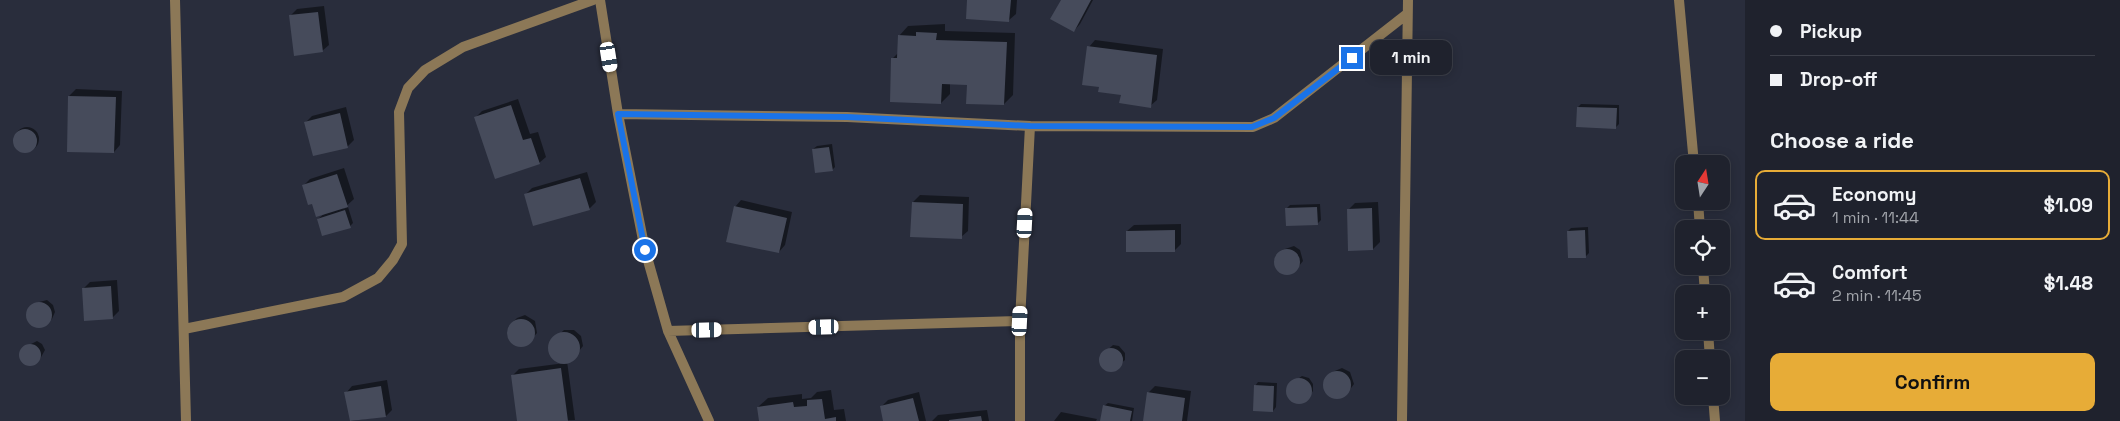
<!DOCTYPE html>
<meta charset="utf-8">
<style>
:root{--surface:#1f222d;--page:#2c2f39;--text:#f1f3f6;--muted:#a1a4aa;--line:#3c3f49;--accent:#e7ac37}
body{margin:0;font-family:"Space Grotesk",sans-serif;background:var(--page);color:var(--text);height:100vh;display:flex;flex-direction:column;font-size:19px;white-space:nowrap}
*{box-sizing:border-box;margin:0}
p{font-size:16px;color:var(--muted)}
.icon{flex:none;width:28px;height:28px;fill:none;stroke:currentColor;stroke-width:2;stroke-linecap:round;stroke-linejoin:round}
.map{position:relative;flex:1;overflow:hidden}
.sheet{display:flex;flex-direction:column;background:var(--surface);width:375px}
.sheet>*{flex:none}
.top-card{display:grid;align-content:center;height:110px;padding:0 25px;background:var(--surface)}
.needle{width:32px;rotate:12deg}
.buttons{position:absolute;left:1675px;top:155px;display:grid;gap:10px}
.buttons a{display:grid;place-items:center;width:55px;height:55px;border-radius:10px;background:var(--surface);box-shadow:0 2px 12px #0003,0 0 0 1px var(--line);font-size:25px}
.end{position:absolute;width:22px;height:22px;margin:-11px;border:6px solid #1a73e8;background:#fff;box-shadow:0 0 0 2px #fff}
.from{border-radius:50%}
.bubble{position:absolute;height:35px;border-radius:10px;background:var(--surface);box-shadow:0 2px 12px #0003,0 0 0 1px var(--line);font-size:16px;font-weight:600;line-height:35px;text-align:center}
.car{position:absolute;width:15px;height:30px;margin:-15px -8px;border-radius:6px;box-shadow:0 0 4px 1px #0007;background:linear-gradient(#fff 24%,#345 0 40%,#fff 0 76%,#345 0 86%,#fff 0)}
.top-card b{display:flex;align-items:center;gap:18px;height:48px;font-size:19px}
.top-card b+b{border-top:1px solid var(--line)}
.top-card i{width:12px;height:12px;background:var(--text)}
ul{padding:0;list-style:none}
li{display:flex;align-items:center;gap:15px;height:70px;margin:0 10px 8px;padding:0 15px;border:2px solid transparent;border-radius:10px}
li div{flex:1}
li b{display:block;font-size:19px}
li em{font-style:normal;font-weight:600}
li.selected{border-color:var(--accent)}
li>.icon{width:45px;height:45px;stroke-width:1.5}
h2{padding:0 25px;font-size:22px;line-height:60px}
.button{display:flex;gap:10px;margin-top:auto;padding:10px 25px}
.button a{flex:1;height:58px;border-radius:10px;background:var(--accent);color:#111;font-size:20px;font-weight:600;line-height:58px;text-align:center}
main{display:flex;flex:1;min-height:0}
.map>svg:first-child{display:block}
</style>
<main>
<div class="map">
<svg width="1745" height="421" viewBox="0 0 1745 421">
<rect width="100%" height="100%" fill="#292d3c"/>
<!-- shadow -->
<path fill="#0007" d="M 968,0 L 1017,0 L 1016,14 L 1009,20 Z
M 1062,0 L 1093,0 L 1080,24 L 1074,31 Z
M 324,6 L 329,45 L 322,51 L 290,16 L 297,9 Z
M 945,24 L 945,31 L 1015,33 L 1013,95 L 1004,104 L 968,84 L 950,83 L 950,94 L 941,103 L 893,58 L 898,53 L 899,36 L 908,26 Z
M 1095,40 L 1163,49 L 1157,100 L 1150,106 L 1100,86 L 1089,47 Z
M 76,89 L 122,91 L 120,145 L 114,152 L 69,96 Z
M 518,99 L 530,134 L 538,132 L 546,157 L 539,163 L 476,117 L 482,111 Z
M 1581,104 L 1619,105 L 1619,124 L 1616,127 L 1578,107 Z
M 346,107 L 354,140 L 348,146 L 314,155 L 305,123 L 312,116 Z
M15 139a12 12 0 1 1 24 0a12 12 0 1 1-24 0Z
M 832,144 L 835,167 L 832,170 L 813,149 L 817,146 Z
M 344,168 L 354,199 L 343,209 L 348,207 L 353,223 L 350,226 L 318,219 L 325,213 L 313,203 L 303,186 L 310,179 Z
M 587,172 L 596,202 L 589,209 L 525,195 L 532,188 Z
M 920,195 L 969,197 L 968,231 L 961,237 L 913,202 Z
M 741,200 L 792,212 L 785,245 L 779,252 L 735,207 Z
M 1378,202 L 1380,242 L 1373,249 L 1348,210 L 1355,203 Z
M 1320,204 L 1321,220 L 1318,223 L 1286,209 L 1290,205 Z
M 1181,224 L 1181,244 L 1174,251 L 1127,231 L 1134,225 Z
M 1588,227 L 1589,253 L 1585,257 L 1568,231 L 1571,228 Z
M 1294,246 L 1300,250 L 1303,261 L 1295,271 L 1283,273 L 1277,269 L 1275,261 L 1282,250 Z
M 117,280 L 119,311 L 112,318 L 83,289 L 90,282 Z
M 47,300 L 53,305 L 55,312 L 52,319 L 42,327 L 31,324 L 27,318 L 32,306 L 35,303 Z
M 525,315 L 535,321 L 537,333 L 528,343 L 519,346 L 511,342 L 508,334 L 510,325 L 517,318 Z
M 564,330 L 574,330 L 581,336 L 583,346 L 571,361 L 567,361 L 575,420 L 518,421 L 513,375 L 519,369 L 565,363 L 556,361 L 550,353 L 549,344 Z
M 37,341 L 42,344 L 45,350 L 40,359 L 30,365 L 24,363 L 21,357 L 23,348 Z
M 1113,345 L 1119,346 L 1125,353 L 1125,360 L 1113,370 L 1106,369 L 1101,364 L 1100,357 Z
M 1342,368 L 1350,372 L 1354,384 L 1346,395 L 1333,398 L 1326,393 L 1324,385 L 1330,373 Z
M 1302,376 L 1309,378 L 1313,384 L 1313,391 L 1305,401 L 1294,401 L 1289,396 L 1289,385 Z
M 387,380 L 392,410 L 386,416 L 351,421 L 346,393 L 352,386 Z
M 1258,382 L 1277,383 L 1276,407 L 1273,411 L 1255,386 Z
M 1155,386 L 1191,391 L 1187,421 L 1144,421 L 1148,393 Z
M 831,390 L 834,410 L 844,409 L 846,421 L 760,421 L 758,407 L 768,398 L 802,394 L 802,399 L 811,398 L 817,392 Z
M 919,392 L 926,421 L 884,421 L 881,407 L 888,400 Z
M 1108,403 L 1134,408 L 1132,421 L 1102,421 L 1104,406 Z
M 987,410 L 989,421 L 932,421 L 938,415 Z
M 1061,412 L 1097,419 L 1096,421 L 1054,421 Z"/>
<!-- building -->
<path fill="#464b5b" d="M 967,0 L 1011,0 L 1009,22 L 966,19 Z
M 1061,0 L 1091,0 L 1074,32 L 1050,19 Z
M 318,12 L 323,52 L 294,56 L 289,15 Z
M 916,32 L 937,33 L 936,40 L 1007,42 L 1004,105 L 966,104 L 967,85 L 942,84 L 941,104 L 890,102 L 891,58 L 897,58 L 898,35 L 916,36 Z
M 1087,46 L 1157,55 L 1151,108 L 1119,103 L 1121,95 L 1098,92 L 1099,87 L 1082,85 Z
M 68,96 L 116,97 L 114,153 L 67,152 Z
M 511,105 L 523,140 L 531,138 L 540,164 L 495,179 L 474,117 Z
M 1577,107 L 1617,108 L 1616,129 L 1576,127 Z
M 340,113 L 348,148 L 313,156 L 304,122 Z
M13 141a12 12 0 1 1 24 0a12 12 0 1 1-24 0Z
M 829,147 L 833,171 L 815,173 L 812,149 Z
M 337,174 L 348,207 L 316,217 L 312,204 L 308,205 L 302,185 Z
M 580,178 L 590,210 L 533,226 L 524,194 Z
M 912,202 L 963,204 L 962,239 L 910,237 Z
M 734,206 L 787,218 L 779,253 L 726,242 Z
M 1317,207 L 1318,225 L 1286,226 L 1285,208 Z
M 1372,208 L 1373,250 L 1348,251 L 1347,209 Z
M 345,210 L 351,228 L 322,236 L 317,219 Z
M 1175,230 L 1175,252 L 1126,252 L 1126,231 Z
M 1585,230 L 1586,258 L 1568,258 L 1567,231 Z
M1274 262a13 13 0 1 1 26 0a13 13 0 1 1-26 0Z
M 111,286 L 113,319 L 84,321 L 82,288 Z
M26 315a13 13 0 1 1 26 0a13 13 0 1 1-26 0Z
M507 333a14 14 0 1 1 28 0a14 14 0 1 1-28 0Z
M548 348a16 16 0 1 1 32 0a16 16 0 1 1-32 0Z
M19 355a11 11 0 1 1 22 0a11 11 0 1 1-22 0Z
M1099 360a12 12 0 1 1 24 0a12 12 0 1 1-24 0Z
M 561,368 L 568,421 L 517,421 L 511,375 Z
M1323 385a14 14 0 1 1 28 0a14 14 0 1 1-28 0Z
M1286 391a13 13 0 1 1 26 0a13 13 0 1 1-26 0Z
M 1254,385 L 1274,386 L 1273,412 L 1253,411 Z
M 381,386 L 386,417 L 350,421 L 344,392 Z
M 1147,392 L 1185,398 L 1182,421 L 1143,421 Z
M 913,398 L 919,421 L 883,421 L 880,406 Z
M 822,399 L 825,419 L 836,417 L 836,421 L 759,421 L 757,407 L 793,402 L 794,407 L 807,406 L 807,400 Z
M 1103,405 L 1132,411 L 1130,421 L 1100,421 Z
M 981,416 L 982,421 L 949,421 L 949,420 Z"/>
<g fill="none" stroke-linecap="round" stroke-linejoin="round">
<!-- street -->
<path stroke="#8c7857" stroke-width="10" d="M 175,0 L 186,421
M 600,0 L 618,114 L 645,250 L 668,331 L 709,421
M 1679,0 L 1694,164
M 618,114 L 847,117 L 1030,126 L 1253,127 L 1274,118 L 1407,14
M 1698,201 L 1700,229
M 1703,266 L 1705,294
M 184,329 L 343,297 L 378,278 L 393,260 L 402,244 L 399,112 L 408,88 L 425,70 L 463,47 L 593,0
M 668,331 L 1020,321
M 1708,331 L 1710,359
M 1713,396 L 1715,421
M 1020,421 L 1020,321 L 1030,126
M 1402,421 L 1408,0"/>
</g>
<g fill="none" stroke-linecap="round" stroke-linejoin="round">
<!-- route -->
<path stroke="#1a73e8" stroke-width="6" d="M 645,250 L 618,114 L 847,117 L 1030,126 L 1252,127 L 1274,118 L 1352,58"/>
</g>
</svg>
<div class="buttons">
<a><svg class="needle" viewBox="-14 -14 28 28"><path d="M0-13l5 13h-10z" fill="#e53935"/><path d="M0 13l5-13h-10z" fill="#a1a4aa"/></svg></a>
<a><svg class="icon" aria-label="locate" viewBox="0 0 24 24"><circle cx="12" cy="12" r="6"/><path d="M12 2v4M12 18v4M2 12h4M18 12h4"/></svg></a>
<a>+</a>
<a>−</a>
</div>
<i class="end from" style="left:645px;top:250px"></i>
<i class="end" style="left:1352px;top:58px"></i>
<div class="bubble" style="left:1370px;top:40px;width:82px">1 min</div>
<i class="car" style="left:609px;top:57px;rotate:171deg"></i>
<i class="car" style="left:1025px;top:223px;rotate:3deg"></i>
<i class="car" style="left:1020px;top:321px;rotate:3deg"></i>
<i class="car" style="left:824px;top:327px;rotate:268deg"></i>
<i class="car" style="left:707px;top:330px;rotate:89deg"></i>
</div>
<section class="sheet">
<div class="top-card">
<b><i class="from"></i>Pickup</b>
<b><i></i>Drop-off</b>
</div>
<h2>Choose a ride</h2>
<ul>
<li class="selected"><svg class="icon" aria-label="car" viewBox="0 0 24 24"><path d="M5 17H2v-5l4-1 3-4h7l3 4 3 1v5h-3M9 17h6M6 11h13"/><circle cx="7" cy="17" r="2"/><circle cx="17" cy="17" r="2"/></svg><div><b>Economy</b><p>1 min · 11:44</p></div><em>$1.09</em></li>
<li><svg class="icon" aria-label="car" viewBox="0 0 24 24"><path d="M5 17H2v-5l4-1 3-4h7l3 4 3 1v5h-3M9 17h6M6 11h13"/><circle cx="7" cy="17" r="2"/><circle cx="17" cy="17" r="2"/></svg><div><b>Comfort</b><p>2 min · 11:45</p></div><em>$1.48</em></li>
</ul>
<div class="button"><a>Confirm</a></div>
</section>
</main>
